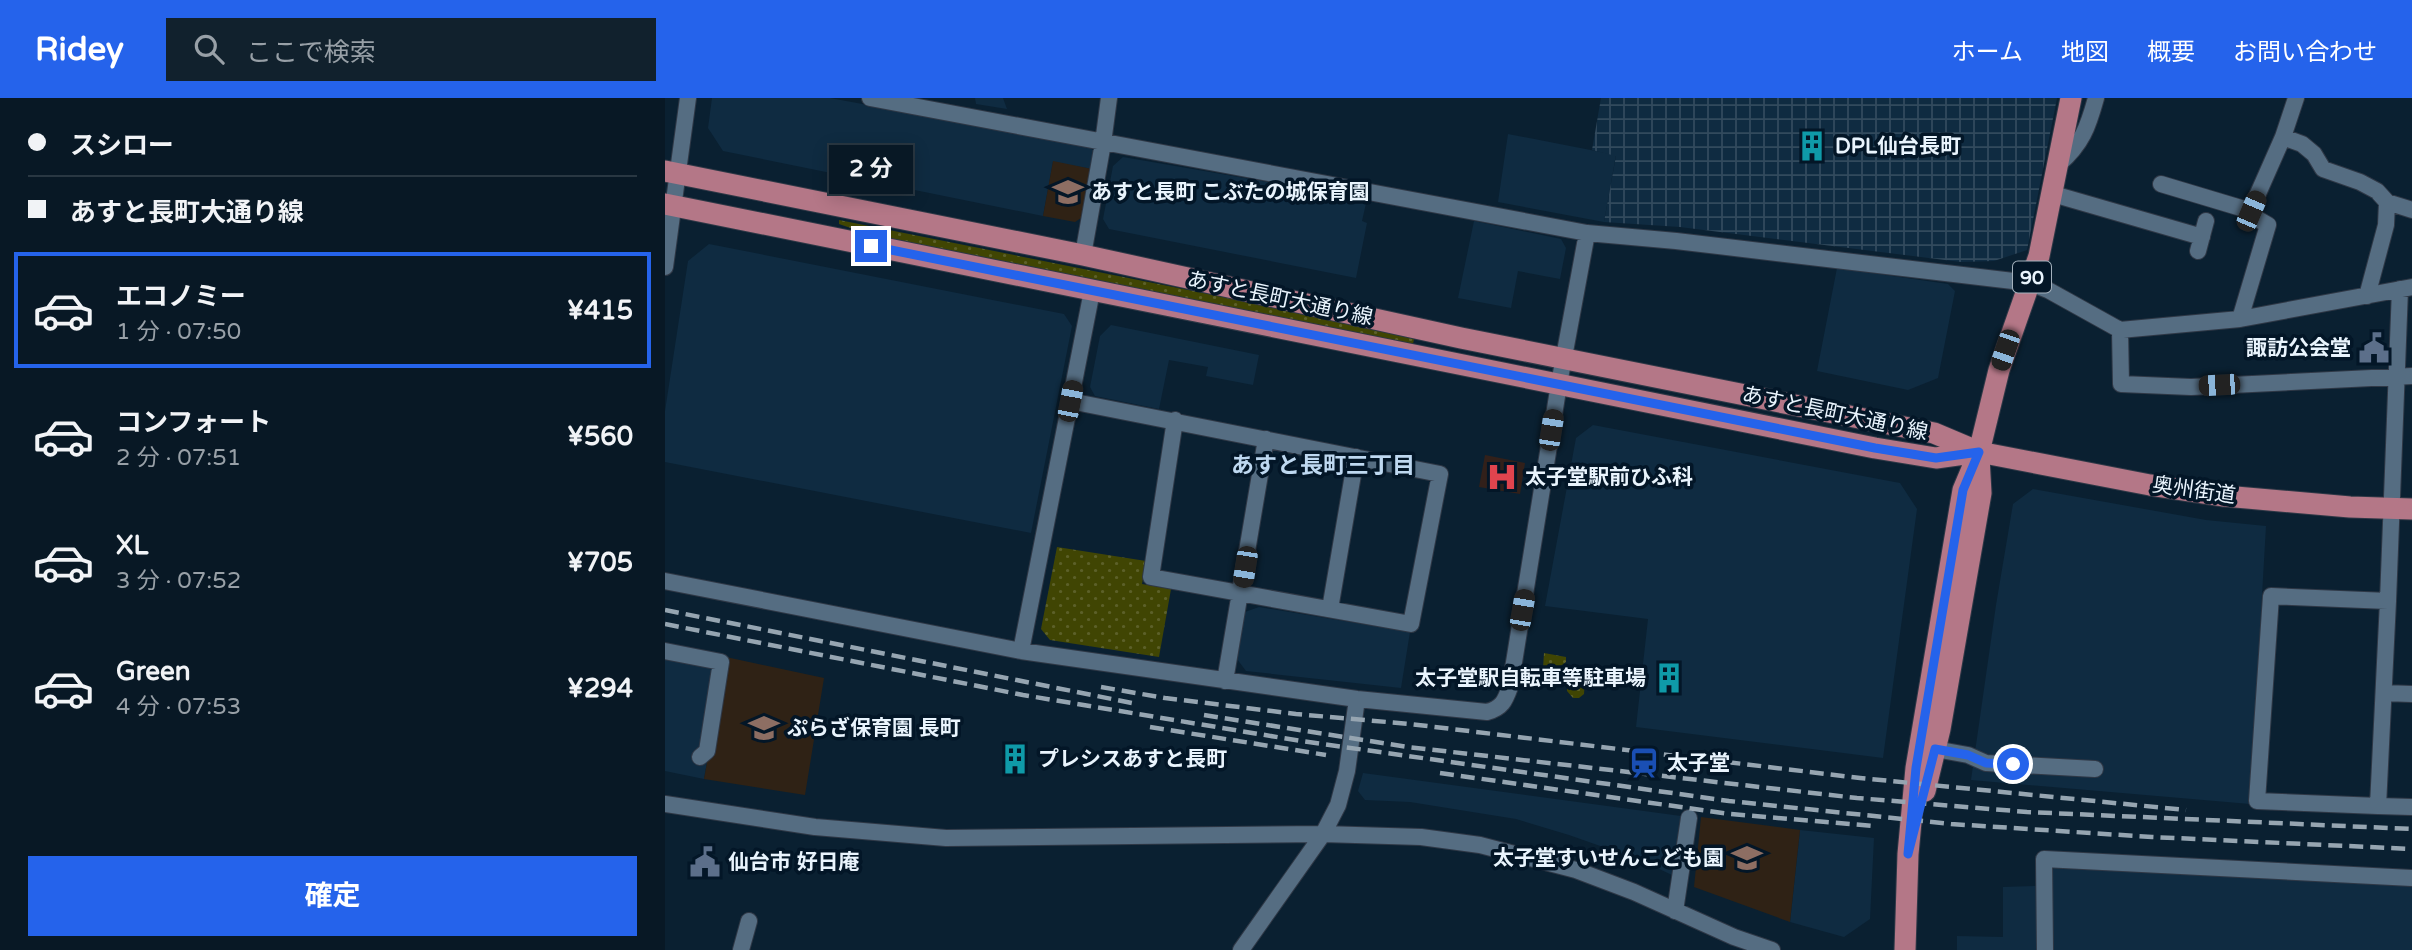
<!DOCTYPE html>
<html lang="ja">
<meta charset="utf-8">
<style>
:root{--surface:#081825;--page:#11212d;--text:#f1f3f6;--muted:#98a0a7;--line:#293742;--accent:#2563eb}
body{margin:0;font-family:"Varela Round","Noto Sans JP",sans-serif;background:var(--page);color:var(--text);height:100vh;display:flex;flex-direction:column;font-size:26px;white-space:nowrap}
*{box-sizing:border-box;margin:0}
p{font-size:23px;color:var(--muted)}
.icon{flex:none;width:38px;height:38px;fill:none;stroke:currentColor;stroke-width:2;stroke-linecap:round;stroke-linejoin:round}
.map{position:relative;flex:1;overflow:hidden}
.details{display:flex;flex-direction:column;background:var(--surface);width:665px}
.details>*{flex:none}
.top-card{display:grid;align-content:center;height:154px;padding:0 28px;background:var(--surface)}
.end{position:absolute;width:32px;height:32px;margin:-16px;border:9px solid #2563eb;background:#fff;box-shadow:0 0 0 4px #fff}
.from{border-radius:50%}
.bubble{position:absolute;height:49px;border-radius:0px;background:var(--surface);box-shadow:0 4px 18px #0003,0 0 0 2px var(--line);font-size:23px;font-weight:700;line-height:49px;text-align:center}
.car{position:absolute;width:21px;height:42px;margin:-21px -10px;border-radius:9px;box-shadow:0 0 5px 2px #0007;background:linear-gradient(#222 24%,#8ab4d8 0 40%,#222 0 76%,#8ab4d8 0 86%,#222 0)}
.top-card b{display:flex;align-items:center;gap:24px;height:66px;font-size:26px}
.top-card b+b{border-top:2px solid var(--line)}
.top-card i{width:18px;height:18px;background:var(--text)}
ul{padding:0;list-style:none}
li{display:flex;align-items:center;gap:21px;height:116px;margin:0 14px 10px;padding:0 14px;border:4px solid transparent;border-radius:0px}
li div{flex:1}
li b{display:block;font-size:26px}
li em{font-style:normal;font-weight:700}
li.current{border-color:var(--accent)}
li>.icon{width:63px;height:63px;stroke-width:1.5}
.action{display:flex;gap:14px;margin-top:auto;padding:14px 28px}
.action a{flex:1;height:80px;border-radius:0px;background:var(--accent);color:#fff;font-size:28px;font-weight:700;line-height:80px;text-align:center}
header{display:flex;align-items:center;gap:42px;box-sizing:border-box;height:98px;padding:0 35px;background:var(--accent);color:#fff}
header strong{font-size:33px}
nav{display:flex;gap:38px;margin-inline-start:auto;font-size:24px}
.search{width:490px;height:63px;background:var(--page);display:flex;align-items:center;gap:18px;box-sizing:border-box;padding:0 24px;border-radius:0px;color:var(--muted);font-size:26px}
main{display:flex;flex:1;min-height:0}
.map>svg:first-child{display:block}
</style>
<header>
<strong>Ridey</strong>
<div class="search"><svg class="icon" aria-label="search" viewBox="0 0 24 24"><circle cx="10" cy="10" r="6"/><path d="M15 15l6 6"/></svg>ここで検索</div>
<nav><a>ホーム</a><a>地図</a><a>概要</a><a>お問い合わせ</a></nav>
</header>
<main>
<section class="details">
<div class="top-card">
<b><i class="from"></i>スシロー</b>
<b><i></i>あすと長町大通り線</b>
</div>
<ul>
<li class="current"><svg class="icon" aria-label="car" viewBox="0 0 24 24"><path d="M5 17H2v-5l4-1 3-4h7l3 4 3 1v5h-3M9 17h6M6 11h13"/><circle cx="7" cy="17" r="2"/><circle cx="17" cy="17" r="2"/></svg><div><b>エコノミー</b><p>1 分 · 07:50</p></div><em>¥415</em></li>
<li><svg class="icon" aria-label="car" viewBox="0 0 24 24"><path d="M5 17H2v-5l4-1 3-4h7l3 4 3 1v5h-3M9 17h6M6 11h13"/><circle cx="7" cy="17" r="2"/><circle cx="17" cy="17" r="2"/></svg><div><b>コンフォート</b><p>2 分 · 07:51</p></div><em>¥560</em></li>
<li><svg class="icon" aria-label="car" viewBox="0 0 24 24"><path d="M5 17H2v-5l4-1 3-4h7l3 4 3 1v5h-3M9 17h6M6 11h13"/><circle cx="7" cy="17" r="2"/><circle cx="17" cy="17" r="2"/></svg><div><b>XL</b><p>3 分 · 07:52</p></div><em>¥705</em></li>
<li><svg class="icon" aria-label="car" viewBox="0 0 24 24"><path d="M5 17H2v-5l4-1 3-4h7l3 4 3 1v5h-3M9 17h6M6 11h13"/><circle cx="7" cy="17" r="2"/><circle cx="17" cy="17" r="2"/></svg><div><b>Green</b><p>4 分 · 07:53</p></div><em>¥294</em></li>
</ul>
<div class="action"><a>確定</a></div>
</section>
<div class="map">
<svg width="1747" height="852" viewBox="0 0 1747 852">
<defs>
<pattern id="industrial-grid" width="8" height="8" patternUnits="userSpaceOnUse" patternTransform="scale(1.75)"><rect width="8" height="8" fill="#0f2b41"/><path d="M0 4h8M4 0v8" fill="none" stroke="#324a5d"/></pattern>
<pattern id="green-dots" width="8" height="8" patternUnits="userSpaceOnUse" patternTransform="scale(1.75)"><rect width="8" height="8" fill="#404503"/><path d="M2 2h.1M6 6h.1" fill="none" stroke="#5c6029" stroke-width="1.8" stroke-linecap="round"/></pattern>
</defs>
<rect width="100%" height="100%" fill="#0a2031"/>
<!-- built -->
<path fill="#0f2b41" d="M 47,0 L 165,0 L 425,48 L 430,55 L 427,71 L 388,64 L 378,118 L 58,53 L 43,30 Z
M 310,0 L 338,0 L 342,11 L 311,6 Z
M 843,36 L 951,57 L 939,124 L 833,104 Z
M 458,59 L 702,101 L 697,123 L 702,125 L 691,180 L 444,131 L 438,121 L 448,68 Z
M 809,123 L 896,141 L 901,150 L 895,181 L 853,173 L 846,210 L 793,200 Z
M 44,146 L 399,216 L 407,228 L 366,435 L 0,364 L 0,313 L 23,163 Z
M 1172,170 L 1283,186 L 1290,193 L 1273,280 L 1243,292 L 1152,273 Z
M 446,227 L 594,257 L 588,287 L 541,278 L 543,269 L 504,262 L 494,311 L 430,298 L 425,289 L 435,238 Z
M 928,327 L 1235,385 L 1252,411 L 1218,660 L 971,629 L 983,521 L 880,508 L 911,340 Z
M 1368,391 L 1541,422 L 1601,428 L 1585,706 L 1306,682 L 1331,507 L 1348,406 Z
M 594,509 L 745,534 L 736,590 L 581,573 L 572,561 L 580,514 Z
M 0,547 L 61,559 L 39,681 L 0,673 Z
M 698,675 L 1016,718 L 1007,777 L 975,762 L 904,737 L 851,721 L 745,704 L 700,702 L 693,693 Z
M 1135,732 L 1209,740 L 1205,821 L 1179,839 L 1125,824 Z
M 1392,766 L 1747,785 L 1747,852 L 1385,852 L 1384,777 Z
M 1371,788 L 1372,852 L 1292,852 L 1292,838 L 1338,839 L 1338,789 Z"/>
<!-- industrial -->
<path fill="url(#industrial-grid)" d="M 936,0 L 1392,0 L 1362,152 L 1329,163 L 1296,164 L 1015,129 L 939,124 L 951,58 L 927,52 Z"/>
<!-- education -->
<path fill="#2f2215" d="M 388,63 L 427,71 L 419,118 L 410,124 L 378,118 Z
M 61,559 L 159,580 L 140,697 L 39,681 Z
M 1036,719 L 1135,732 L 1125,824 L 1029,789 Z"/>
<!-- medical -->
<path fill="#32201a" d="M 820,357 L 860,365 L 855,396 L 814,389 Z"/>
<!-- green -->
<path fill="url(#green-dots)" d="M 174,122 L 708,229 L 749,241 L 748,246 L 203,136 L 174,126 Z
M 392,449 L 481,463 L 477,486 L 506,491 L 494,559 L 385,542 L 376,531 Z
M 879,555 L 901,559 L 901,564 L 886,575 L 877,585 Z
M 921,567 L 919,596 L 914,600 L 908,600 L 902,593 L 902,588 Z"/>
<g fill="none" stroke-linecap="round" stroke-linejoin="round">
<!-- minor casing -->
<g stroke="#2f3846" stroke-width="18">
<path id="minor" d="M 205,0 L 922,135 L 1011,143 L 1365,185 L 1383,192 L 1455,232 L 1575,221 L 1747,189
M 1618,39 L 1637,46 L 1649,56 L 1658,71 L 1695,84 L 1712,93 L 1722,104 L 1721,127 L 1702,198
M 1394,66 C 1417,46 1423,29 1431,0
M 1496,86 L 1586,113
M 1388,96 L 1537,139
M 1722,104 L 1747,112
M 1533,153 L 1541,123
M 418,157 L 438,45 L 444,0
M 0,169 L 23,0
M 1575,221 L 1603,127 L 1584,116 L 1618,39 L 1631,0
M 1455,232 L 1456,286 L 1526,289 L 1747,278
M 405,303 L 775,376 L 746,526 L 486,479 L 510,322
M 0,483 L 356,553 L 692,601 L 822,614 C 837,610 840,603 845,589 L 894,286 L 922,135
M 1723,503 L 1713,708 L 1592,703 L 1606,498 L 1723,503 L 1735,191
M 665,511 L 691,359
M 0,553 L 56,564 L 42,653 L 35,659
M 356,553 L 427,193
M 560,583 L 601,341
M 1719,595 L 1747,596
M 1270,651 L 1303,657 L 1321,665 L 1430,671
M 0,706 L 150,729 L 281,740 L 658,736 L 756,739 L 815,747 L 911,772 L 969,794 L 1069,839 L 1107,852
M 1713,708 L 1747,709
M 1010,813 L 1024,720
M 76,852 L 84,823
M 576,852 L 658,736 L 673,707 L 682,673 L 692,601
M 1380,852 L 1379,761 L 1747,780"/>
</g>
<!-- major casing -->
<g stroke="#2f3846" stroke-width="23">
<path id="major" d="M 0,73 L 418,157 L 796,240 L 1269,335 L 1314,354 L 1485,387 L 1559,398 L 1685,409 L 1747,411
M 0,106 L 1210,350 L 1271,360 L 1314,354
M 1260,693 L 1275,631 L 1316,395 L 1314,359
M 1240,852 L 1243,756 L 1251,670 L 1298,392 L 1314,354 L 1334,272 L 1374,158 L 1406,0"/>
</g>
<!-- minor -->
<use href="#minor" stroke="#556d82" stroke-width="16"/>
<!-- major -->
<use href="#major" stroke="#b47787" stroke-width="21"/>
<!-- rail -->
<path stroke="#96a5b1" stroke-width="4.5" stroke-dasharray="14 7" stroke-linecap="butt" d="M 0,512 L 467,605
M 0,526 L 358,597 L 636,643 L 1064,703 L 1286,726 L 1487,739 L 1747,751
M 436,589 L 500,600 L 631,616 L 745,626 L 1195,680 L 1521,712
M 539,617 L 743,649 L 1192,700 L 1362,714 L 1747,731
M 485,629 L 661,657
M 775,675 L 1065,716 L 1209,728"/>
</g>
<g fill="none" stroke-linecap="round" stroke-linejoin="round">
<!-- route -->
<path stroke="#2563eb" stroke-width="9" d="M 206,148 L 1210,350 L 1271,360 L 1314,354 L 1298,392 L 1251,670 L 1243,756 L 1270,651 L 1303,657 L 1321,665 L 1348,666"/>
</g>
<!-- icons -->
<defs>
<g id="building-bare" transform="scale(2.415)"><path d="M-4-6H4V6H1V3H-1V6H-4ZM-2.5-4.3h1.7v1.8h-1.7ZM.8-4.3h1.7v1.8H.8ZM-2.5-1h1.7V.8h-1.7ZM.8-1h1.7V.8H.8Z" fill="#0f9aa8" stroke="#031627" stroke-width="2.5" paint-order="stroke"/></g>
<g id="school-bare" transform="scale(2.415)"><path d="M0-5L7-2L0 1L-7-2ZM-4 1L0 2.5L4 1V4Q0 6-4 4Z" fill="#8d6e63" stroke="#031627" stroke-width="2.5" paint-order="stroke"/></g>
<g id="civic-bare" transform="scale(2.415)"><path d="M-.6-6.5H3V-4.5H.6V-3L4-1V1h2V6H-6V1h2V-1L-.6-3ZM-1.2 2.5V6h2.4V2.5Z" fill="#5c6f8a" stroke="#031627" stroke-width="2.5" paint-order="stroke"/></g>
<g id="hospital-bare" transform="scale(2.415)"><path d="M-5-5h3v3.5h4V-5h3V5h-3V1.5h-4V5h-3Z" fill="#e0444e" stroke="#031627" stroke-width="2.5" paint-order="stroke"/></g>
<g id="station-bare" transform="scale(2.415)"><path d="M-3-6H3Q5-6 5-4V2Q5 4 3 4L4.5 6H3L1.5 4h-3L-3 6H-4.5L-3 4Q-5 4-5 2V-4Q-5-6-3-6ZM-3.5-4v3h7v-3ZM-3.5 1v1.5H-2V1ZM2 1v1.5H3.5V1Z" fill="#1a4fb4" stroke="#031627" stroke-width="2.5" paint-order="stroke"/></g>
</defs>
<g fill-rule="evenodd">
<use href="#building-bare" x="1147" y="48"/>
<use href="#school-bare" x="403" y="94"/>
<use href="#civic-bare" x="1709" y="250"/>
<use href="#hospital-bare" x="837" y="379"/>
<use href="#building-bare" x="1004" y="580"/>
<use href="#school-bare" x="99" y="630"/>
<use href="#building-bare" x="350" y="661"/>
<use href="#station-bare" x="979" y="665"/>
<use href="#school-bare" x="1082" y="760"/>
<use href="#civic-bare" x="40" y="764"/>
</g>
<g text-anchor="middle" stroke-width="7" stroke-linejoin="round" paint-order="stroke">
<!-- shield labels -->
<rect fill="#031627" stroke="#a4b1bd" stroke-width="2" x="1348" y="163.5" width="38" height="31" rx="5"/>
<g font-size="19" font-weight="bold" fill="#e9f4fd">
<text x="1367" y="186">90</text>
</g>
<!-- poi labels -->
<g font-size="21" font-weight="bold" fill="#e9f4fd" stroke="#031627" text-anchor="start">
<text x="1170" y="55">DPL仙台長町</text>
<text x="426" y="101">あすと長町 こぶたの城保育園</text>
<text x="1686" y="257" text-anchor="end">諏訪公会堂</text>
<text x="860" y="386">太子堂駅前ひふ科</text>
<text x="981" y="587" text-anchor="end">太子堂駅自転車等駐車場</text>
<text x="122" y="637">ぷらざ保育園 長町</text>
<text x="373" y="668">プレシスあすと長町</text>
<text x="1002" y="672">太子堂</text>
<text x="1059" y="767" text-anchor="end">太子堂すいせんこども園</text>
<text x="63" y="771">仙台市 好日庵</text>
</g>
<!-- street labels -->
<g font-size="21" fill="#e9f4fd" stroke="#031627">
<text transform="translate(615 200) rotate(12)" y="7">あすと長町大通り線</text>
<text transform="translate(1170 315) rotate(12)" y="7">あすと長町大通り線</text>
<text transform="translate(1529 392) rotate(8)" y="7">奥州街道</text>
</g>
<!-- neighbourhood labels -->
<g font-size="23" font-weight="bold" fill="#bed8f0" stroke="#031627">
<text x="658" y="375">あすと長町三丁目</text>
</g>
</g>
</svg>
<i class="end from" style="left:1348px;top:666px"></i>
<i class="end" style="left:206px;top:148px"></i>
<div class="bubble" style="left:164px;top:47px;width:84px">2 分</div>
<i class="car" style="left:1586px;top:113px;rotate:23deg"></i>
<i class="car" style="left:1340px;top:252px;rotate:199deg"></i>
<i class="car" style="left:1554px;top:287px;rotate:267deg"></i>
<i class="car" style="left:405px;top:303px;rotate:11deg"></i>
<i class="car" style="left:886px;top:332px;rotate:9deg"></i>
<i class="car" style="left:580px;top:469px;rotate:189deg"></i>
<i class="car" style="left:857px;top:512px;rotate:10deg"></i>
</div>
</main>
